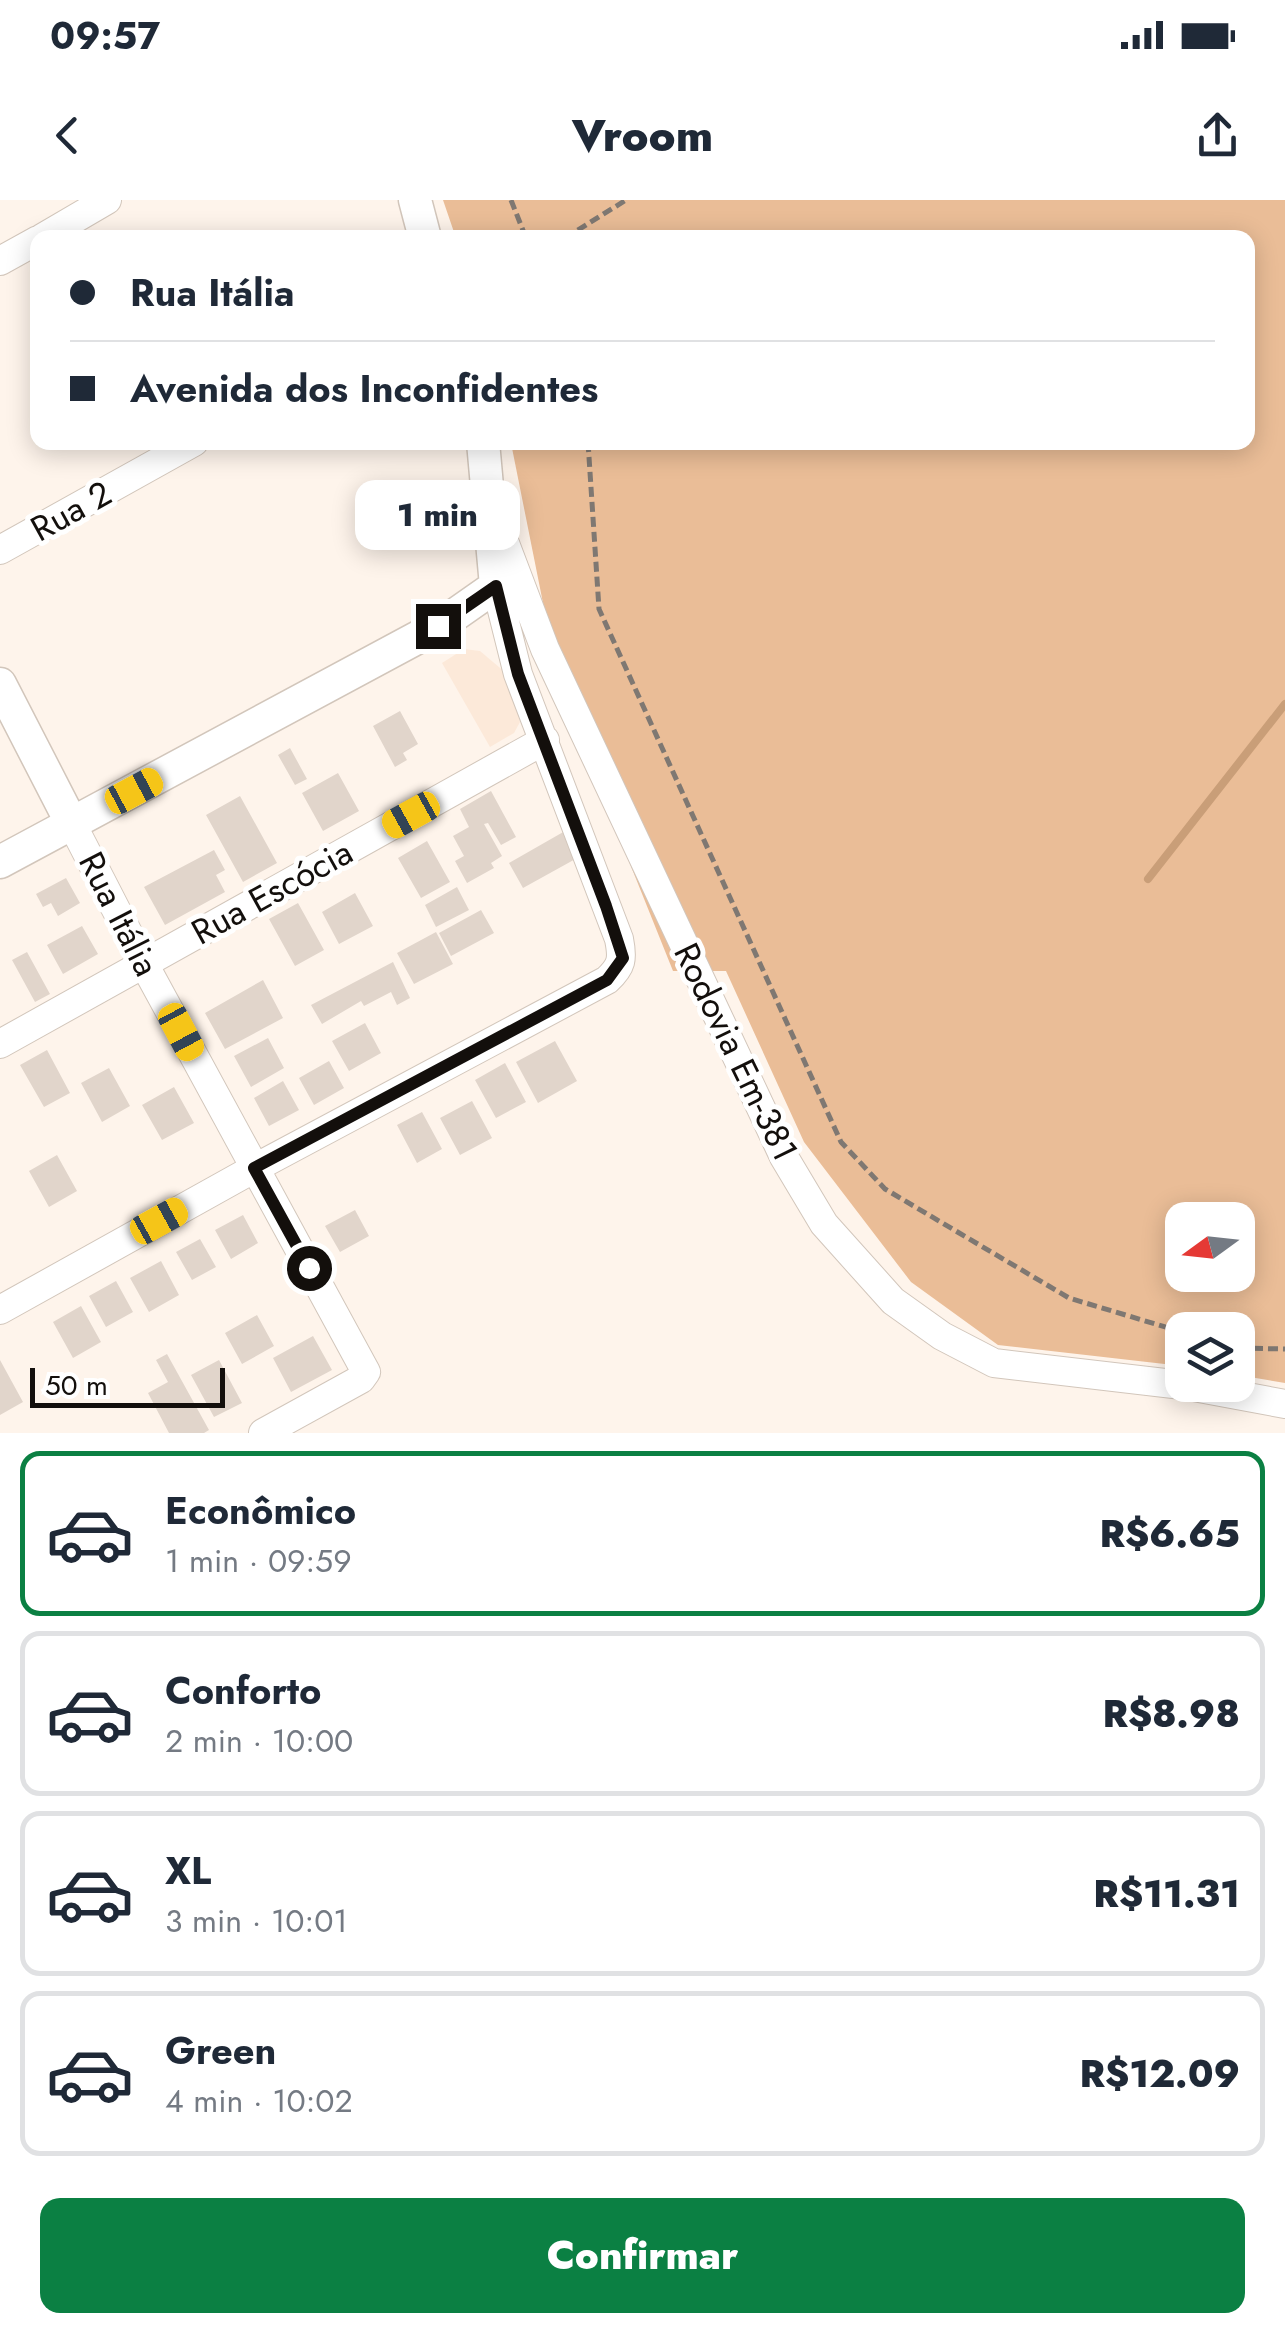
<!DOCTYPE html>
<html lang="pt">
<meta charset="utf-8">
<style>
:root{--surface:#fff;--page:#f2f2f3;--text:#1f2937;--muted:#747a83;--line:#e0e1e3;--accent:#0b8043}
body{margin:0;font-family:Jost,sans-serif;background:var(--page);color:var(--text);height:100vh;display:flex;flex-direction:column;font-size:38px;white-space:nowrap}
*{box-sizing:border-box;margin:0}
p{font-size:32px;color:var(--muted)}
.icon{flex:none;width:55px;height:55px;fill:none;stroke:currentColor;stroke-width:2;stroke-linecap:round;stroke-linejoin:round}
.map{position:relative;height:1233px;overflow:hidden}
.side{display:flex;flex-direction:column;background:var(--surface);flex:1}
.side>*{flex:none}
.hud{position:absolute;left:30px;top:30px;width:1225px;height:220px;border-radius:20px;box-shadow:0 5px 25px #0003;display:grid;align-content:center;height:220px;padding:0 40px;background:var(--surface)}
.needle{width:65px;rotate:255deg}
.buttons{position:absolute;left:1165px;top:1002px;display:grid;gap:20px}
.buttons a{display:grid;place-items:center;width:90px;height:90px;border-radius:20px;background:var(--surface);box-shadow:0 5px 25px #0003;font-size:50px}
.scale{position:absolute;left:30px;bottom:25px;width:195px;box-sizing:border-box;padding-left:10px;border:5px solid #130f0c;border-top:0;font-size:28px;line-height:35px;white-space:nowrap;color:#130f0c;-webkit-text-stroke:8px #fff;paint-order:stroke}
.end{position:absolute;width:45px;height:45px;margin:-22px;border:12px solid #130f0c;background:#fff;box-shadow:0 0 0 5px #fff}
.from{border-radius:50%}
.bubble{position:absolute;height:70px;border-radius:20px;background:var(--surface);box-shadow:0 5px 25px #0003;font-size:32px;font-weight:800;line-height:70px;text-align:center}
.car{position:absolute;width:30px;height:60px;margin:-30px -15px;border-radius:12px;box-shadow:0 0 8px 2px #0007;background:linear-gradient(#f5c518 24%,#345 0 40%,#f5c518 0 76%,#345 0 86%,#f5c518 0)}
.hud b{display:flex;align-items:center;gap:35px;height:95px;font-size:38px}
.hud b+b{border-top:2px solid var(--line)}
.hud i{width:25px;height:25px;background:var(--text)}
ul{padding:18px 0 0;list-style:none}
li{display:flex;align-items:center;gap:30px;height:165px;margin:0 20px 15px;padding:0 20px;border:5px solid var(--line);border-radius:20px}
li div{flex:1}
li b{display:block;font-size:38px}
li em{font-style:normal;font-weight:800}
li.on{border-color:var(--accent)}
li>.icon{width:90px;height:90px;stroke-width:1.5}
.button{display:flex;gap:20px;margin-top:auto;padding:20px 40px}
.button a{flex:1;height:115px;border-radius:20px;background:var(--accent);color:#fff;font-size:40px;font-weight:800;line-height:115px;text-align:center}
.status{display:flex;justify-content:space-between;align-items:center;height:70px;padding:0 50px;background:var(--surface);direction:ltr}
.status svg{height:28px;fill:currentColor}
header{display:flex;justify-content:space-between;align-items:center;height:130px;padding:0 40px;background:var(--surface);font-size:45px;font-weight:800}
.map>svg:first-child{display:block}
</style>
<div class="status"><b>09:57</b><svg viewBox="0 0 49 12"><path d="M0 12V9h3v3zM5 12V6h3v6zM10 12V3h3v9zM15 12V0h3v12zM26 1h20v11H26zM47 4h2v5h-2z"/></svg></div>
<header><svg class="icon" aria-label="back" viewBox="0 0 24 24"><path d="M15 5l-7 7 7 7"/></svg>Vroom<svg class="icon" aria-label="share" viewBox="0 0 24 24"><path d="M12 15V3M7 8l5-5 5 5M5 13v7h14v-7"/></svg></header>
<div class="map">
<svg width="1285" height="1233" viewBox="0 0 1285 1233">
<rect width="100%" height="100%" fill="#fef4eb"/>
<!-- built -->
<path fill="#fce9d9" d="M 464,449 L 480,451 L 506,473 L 520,522 L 514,533 L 490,547 L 442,463 Z"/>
<!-- forest -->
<path fill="#eabd97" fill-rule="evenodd" d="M 443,0 L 1285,0 L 1285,1183 L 1238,1175 L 1238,1130 L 1182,1130 L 1182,1166 L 998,1145 L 911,1082 L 804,942 L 726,771 L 673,771 L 602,594 L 550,438 L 511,243 L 1248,242 L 1248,38 L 456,38 ZM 1182,1020 L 1238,1020 L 1238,1075 L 1182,1075 Z"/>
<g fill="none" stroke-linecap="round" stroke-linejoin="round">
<!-- stream -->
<path stroke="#c99e78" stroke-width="8" d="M 1148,679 L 1285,504"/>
</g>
<!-- building -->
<path fill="#e1d5cb" d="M 400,511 L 418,544 L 403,553 L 407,560 L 395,567 L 373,526 Z
M 290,548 L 307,579 L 295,585 L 278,555 Z
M 338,573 L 359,611 L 323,631 L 302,593 Z
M 491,591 L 516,637 L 501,645 L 488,623 L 484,624 L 502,656 L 491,663 L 494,668 L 467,683 L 455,661 L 464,656 L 453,636 L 469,627 L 460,609 Z
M 240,596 L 277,663 L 243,682 L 206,615 Z
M 565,631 L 579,657 L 523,688 L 509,663 Z
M 427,641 L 450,682 L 421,698 L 398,658 Z
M 214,650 L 225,670 L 216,675 L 225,692 L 165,725 L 144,687 Z
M 66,678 L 80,703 L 58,716 L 51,703 L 43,707 L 36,694 Z
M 457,687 L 469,710 L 436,727 L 425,705 Z
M 355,693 L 373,726 L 339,744 L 322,712 Z
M 298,703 L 324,750 L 295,766 L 269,719 Z
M 481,710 L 494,733 L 451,756 L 439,733 Z
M 82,726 L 98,754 L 63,774 L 47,745 Z
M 436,732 L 453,764 L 414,784 L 397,753 Z
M 27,752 L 50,794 L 35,802 L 12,760 Z
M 393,762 L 410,798 L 397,805 L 391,792 L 364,806 L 361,801 L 322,824 L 311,805 Z
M 263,780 L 283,818 L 225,849 L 205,813 Z
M 365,823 L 381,853 L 349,871 L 332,841 Z
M 268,838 L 284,868 L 251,887 L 234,856 Z
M 555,841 L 577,881 L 538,903 L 516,862 Z
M 47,850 L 70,893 L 44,907 L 20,865 Z
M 329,861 L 344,888 L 314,905 L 299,878 Z
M 505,863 L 526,902 L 496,918 L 475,880 Z
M 109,868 L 130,906 L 102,922 L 81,883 Z
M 283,881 L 299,910 L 269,926 L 254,898 Z
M 174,887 L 194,923 L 162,940 L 142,905 Z
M 472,901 L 492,938 L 460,955 L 440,918 Z
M 422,912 L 442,949 L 417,963 L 397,925 Z
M 57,955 L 77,991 L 49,1007 L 29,971 Z
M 355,1010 L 369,1036 L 340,1052 L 325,1026 Z
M 243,1015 L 258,1043 L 231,1059 L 215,1030 Z
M 200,1039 L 216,1067 L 192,1080 L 176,1052 Z
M 161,1061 L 179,1095 L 149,1112 L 130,1078 Z
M 116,1081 L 133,1112 L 106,1127 L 89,1096 Z
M 81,1106 L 101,1142 L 73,1158 L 53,1122 Z
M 257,1115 L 274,1146 L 242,1164 L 225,1133 Z
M 313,1136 L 332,1170 L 291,1192 L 273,1158 Z
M 167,1154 L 209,1230 L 204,1233 L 169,1233 L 148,1193 L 168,1182 L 156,1160 Z
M 0,1160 L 23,1202 L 0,1215 Z
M 219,1160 L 242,1203 L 214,1217 L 191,1175 Z"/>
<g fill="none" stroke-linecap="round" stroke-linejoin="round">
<!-- minor casing -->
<g stroke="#d2c6bb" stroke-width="30">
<path id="minor" d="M 42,38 L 107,0
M 0,61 L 38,40
M 498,325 L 545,449 L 784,957 L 824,1024 L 893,1101 L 942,1136 L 994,1163 L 1182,1185
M 0,350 L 194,242
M 72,624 L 144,764 L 366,1172 L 361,1179 L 263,1233
M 0,844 L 545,540
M 0,1110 L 255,968 L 607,780 C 622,766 623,759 619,739 L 518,474 L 496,386
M 1183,1185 L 1285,1204"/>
</g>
<!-- tertiary casing -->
<g stroke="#d2c6bb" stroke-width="35">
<path id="tertiary" d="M 415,0 L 425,38
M 0,484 L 72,624
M 0,662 L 439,426 L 496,386 L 483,242"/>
</g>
<!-- path -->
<path stroke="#7f7872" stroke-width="5" stroke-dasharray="10 5" stroke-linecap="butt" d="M 511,0 L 526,38
M 565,38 L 626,0
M 588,242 L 599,409 L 841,942 L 885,989 L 1069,1098 L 1182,1132
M 1238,1148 L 1285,1149"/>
<!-- minor -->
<use href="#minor" stroke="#fff" stroke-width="28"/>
<!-- tertiary -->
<use href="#tertiary" stroke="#fff" stroke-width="32"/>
</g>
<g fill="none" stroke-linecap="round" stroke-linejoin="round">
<!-- route -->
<path stroke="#130f0c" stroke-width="12" d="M 309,1068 L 254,968 L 607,780 L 623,758 L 606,706 L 518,474 L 496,386 L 438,426"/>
</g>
<g text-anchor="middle" stroke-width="10" stroke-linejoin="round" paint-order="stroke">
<!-- street labels -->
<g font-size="35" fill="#130f0c" stroke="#fff">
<text transform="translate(71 311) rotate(-29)" y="12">Rua 2</text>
<text transform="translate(272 692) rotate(-29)" y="12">Rua Escócia</text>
<text transform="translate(119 714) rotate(63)" y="12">Rua Itália</text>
<text transform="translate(736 852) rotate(64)" y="12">Rodovia Em-381</text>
</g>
</g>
</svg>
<div class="buttons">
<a><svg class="needle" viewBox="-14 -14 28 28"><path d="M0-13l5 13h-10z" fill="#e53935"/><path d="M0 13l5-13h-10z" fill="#747a83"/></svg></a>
<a><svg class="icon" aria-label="layers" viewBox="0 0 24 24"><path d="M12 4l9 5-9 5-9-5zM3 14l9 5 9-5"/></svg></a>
</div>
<div class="scale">50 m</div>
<i class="end from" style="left:309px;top:1068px"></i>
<i class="end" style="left:438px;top:426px"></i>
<div class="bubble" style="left:355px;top:280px;width:165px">1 min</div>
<i class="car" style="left:134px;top:591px;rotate:62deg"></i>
<i class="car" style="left:411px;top:615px;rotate:241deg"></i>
<i class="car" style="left:181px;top:832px;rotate:152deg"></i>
<i class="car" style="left:159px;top:1021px;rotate:61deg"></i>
<div class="hud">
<b><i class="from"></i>Rua Itália</b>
<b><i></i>Avenida dos Inconfidentes</b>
</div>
</div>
<section class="side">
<ul>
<li class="on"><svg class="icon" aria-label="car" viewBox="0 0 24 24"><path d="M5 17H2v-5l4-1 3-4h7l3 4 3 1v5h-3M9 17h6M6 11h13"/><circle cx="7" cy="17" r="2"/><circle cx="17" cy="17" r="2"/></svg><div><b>Econômico</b><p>1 min · 09:59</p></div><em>R$6.65</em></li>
<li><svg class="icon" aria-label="car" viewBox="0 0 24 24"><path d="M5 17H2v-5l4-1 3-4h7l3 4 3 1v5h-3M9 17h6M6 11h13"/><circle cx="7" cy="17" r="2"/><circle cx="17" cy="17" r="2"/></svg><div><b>Conforto</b><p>2 min · 10:00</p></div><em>R$8.98</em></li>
<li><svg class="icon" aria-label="car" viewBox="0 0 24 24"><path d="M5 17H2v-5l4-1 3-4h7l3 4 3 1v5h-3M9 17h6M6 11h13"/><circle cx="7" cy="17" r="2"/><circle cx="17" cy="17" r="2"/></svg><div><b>XL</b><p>3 min · 10:01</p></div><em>R$11.31</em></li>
<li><svg class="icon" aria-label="car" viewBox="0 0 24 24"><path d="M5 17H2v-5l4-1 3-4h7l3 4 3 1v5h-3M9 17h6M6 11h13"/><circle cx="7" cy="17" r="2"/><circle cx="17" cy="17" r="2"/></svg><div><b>Green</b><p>4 min · 10:02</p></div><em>R$12.09</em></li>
</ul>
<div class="button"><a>Confirmar</a></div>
</section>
